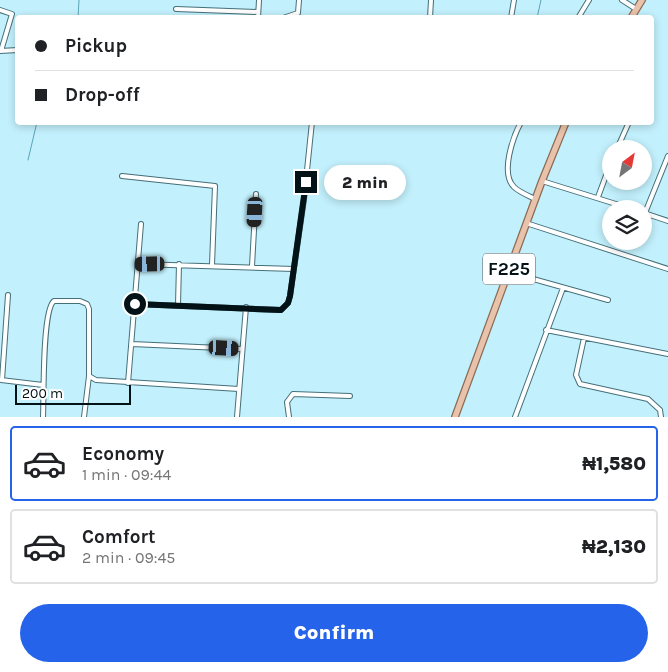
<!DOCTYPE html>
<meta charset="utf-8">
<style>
:root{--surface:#fff;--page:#f6f6f6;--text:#202124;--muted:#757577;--line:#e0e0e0;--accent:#2563eb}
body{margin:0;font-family:Karla,sans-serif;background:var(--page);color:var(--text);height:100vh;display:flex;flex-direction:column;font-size:19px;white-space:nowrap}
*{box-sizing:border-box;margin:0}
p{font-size:16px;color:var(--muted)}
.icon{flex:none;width:28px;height:28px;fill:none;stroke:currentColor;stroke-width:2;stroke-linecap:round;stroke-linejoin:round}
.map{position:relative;height:417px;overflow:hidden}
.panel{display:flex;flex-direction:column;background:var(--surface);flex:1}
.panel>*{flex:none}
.banner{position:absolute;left:15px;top:15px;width:639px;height:110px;border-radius:5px;box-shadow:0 2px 8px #0003;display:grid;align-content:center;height:110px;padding:0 20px;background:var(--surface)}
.needle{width:32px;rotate:32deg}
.controls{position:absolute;left:602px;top:140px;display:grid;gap:10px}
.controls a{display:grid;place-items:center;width:50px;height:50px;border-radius:50%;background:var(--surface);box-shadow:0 2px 8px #0003;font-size:25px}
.scale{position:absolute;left:15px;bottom:12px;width:116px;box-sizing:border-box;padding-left:5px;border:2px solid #031216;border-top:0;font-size:14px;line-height:18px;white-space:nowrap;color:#031216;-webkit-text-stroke:4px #fff;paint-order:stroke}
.end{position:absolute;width:22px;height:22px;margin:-11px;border:6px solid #031216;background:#fff;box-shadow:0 0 0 2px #fff}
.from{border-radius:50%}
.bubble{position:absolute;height:35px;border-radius:18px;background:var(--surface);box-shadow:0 2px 8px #0003;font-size:16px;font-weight:800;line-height:35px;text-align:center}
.car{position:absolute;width:15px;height:30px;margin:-15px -8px;border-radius:6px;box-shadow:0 0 4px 1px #0007;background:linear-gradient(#222 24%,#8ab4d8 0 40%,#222 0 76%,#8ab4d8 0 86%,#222 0)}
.banner b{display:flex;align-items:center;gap:18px;height:48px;font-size:19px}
.banner b+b{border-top:1px solid var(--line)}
.banner i{width:12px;height:12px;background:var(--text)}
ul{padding:9px 0 0;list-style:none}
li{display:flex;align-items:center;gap:15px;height:75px;margin:0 10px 8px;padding:0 10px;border:2px solid var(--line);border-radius:5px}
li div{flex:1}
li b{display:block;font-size:19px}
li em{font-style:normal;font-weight:800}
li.active{border-color:var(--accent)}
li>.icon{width:45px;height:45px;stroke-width:1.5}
.primary-button{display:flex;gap:10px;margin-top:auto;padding:10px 20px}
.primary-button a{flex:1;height:58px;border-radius:30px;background:var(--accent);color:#fff;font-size:20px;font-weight:800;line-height:58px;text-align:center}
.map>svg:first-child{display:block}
</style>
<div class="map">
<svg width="668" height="417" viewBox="0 0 668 417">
<rect width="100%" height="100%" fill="#c2f0fc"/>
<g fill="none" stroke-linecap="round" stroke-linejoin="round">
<!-- stream -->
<path stroke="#5ba4b6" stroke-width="1" d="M 78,18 L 79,0
M 537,18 L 541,0
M 28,160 L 37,122"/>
<!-- minor casing -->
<g stroke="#456f79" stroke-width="6">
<path id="minor" d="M 622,0 L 636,9
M 176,9 L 258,12
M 0,10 L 12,14 L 1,51
M 258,18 L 259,0
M 283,18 L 298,13 L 299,0
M 430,18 L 431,0
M 511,18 L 514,0
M 578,18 L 589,0
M 0,51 L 18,50
M 521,122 C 513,137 500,173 514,187 C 519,192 529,196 535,199
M 617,149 L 629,122
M 122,176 L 215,186 L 212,265
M 542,181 L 632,209
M 598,197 L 611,162
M 644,213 L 668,221
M 645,213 L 668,156
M 526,223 L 668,269
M 139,264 L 294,269
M 252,266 L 256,194
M 508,272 L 608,300
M 135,304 L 281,310 L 288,303 L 290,296 L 304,199 L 312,122
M 178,305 L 179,264
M 546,330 L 668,354
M 584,338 L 576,375 L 580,384 L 648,399 L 660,410 L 661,417
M 132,344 L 242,349
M 89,376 L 96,380 L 239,389
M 1,380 L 43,385
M 2,380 L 8,295
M 128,383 L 141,224
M 43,417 C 44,398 42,310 54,301 L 80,301 L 87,304 L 89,309 L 89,376 L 84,417
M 237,417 L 246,307
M 289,417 L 287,402 L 293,394 L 350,396
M 515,417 L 563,288"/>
</g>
<!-- primary casing -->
<g stroke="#8d6a52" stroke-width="8">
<path id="primary" d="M 631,18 L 642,0
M 455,417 L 542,181 L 566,122"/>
</g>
<!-- minor -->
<use href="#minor" stroke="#fff" stroke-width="4"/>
<!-- primary -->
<use href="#primary" stroke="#e8c2ab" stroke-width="5.5"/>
</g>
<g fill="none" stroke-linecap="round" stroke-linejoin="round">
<!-- route -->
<path stroke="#031216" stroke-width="6" d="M 135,304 L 281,310 L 288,303 L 290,296 L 306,182"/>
</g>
<g text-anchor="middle" stroke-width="5" stroke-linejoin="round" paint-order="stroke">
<!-- shield labels -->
<rect fill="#fff" stroke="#4f595c" stroke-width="1" x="483" y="253.5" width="52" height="31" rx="4"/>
<g font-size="18" font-weight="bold" fill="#031216">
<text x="509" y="275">F225</text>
</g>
</g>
</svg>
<div class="controls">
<a><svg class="needle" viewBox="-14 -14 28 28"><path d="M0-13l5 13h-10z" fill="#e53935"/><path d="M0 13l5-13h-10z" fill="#757577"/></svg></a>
<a><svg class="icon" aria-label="layers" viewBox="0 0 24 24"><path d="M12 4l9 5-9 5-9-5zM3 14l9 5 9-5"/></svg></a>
</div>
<div class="scale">200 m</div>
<i class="end from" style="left:135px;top:304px"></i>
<i class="end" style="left:306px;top:182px"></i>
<div class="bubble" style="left:324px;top:165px;width:82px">2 min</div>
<i class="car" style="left:255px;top:212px;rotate:183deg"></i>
<i class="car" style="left:150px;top:264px;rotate:269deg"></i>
<i class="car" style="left:224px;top:348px;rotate:93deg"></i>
<div class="banner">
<b><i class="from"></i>Pickup</b>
<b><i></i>Drop-off</b>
</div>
</div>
<section class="panel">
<ul>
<li class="active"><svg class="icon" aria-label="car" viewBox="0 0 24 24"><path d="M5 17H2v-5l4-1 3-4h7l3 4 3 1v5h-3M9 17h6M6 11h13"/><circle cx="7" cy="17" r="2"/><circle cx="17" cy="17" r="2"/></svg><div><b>Economy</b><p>1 min · 09:44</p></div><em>₦1,580</em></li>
<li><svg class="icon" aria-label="car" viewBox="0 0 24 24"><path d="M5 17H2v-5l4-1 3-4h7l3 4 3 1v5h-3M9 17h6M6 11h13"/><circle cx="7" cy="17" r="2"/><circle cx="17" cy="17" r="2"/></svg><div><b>Comfort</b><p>2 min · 09:45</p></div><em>₦2,130</em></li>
</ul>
<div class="primary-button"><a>Confirm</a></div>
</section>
